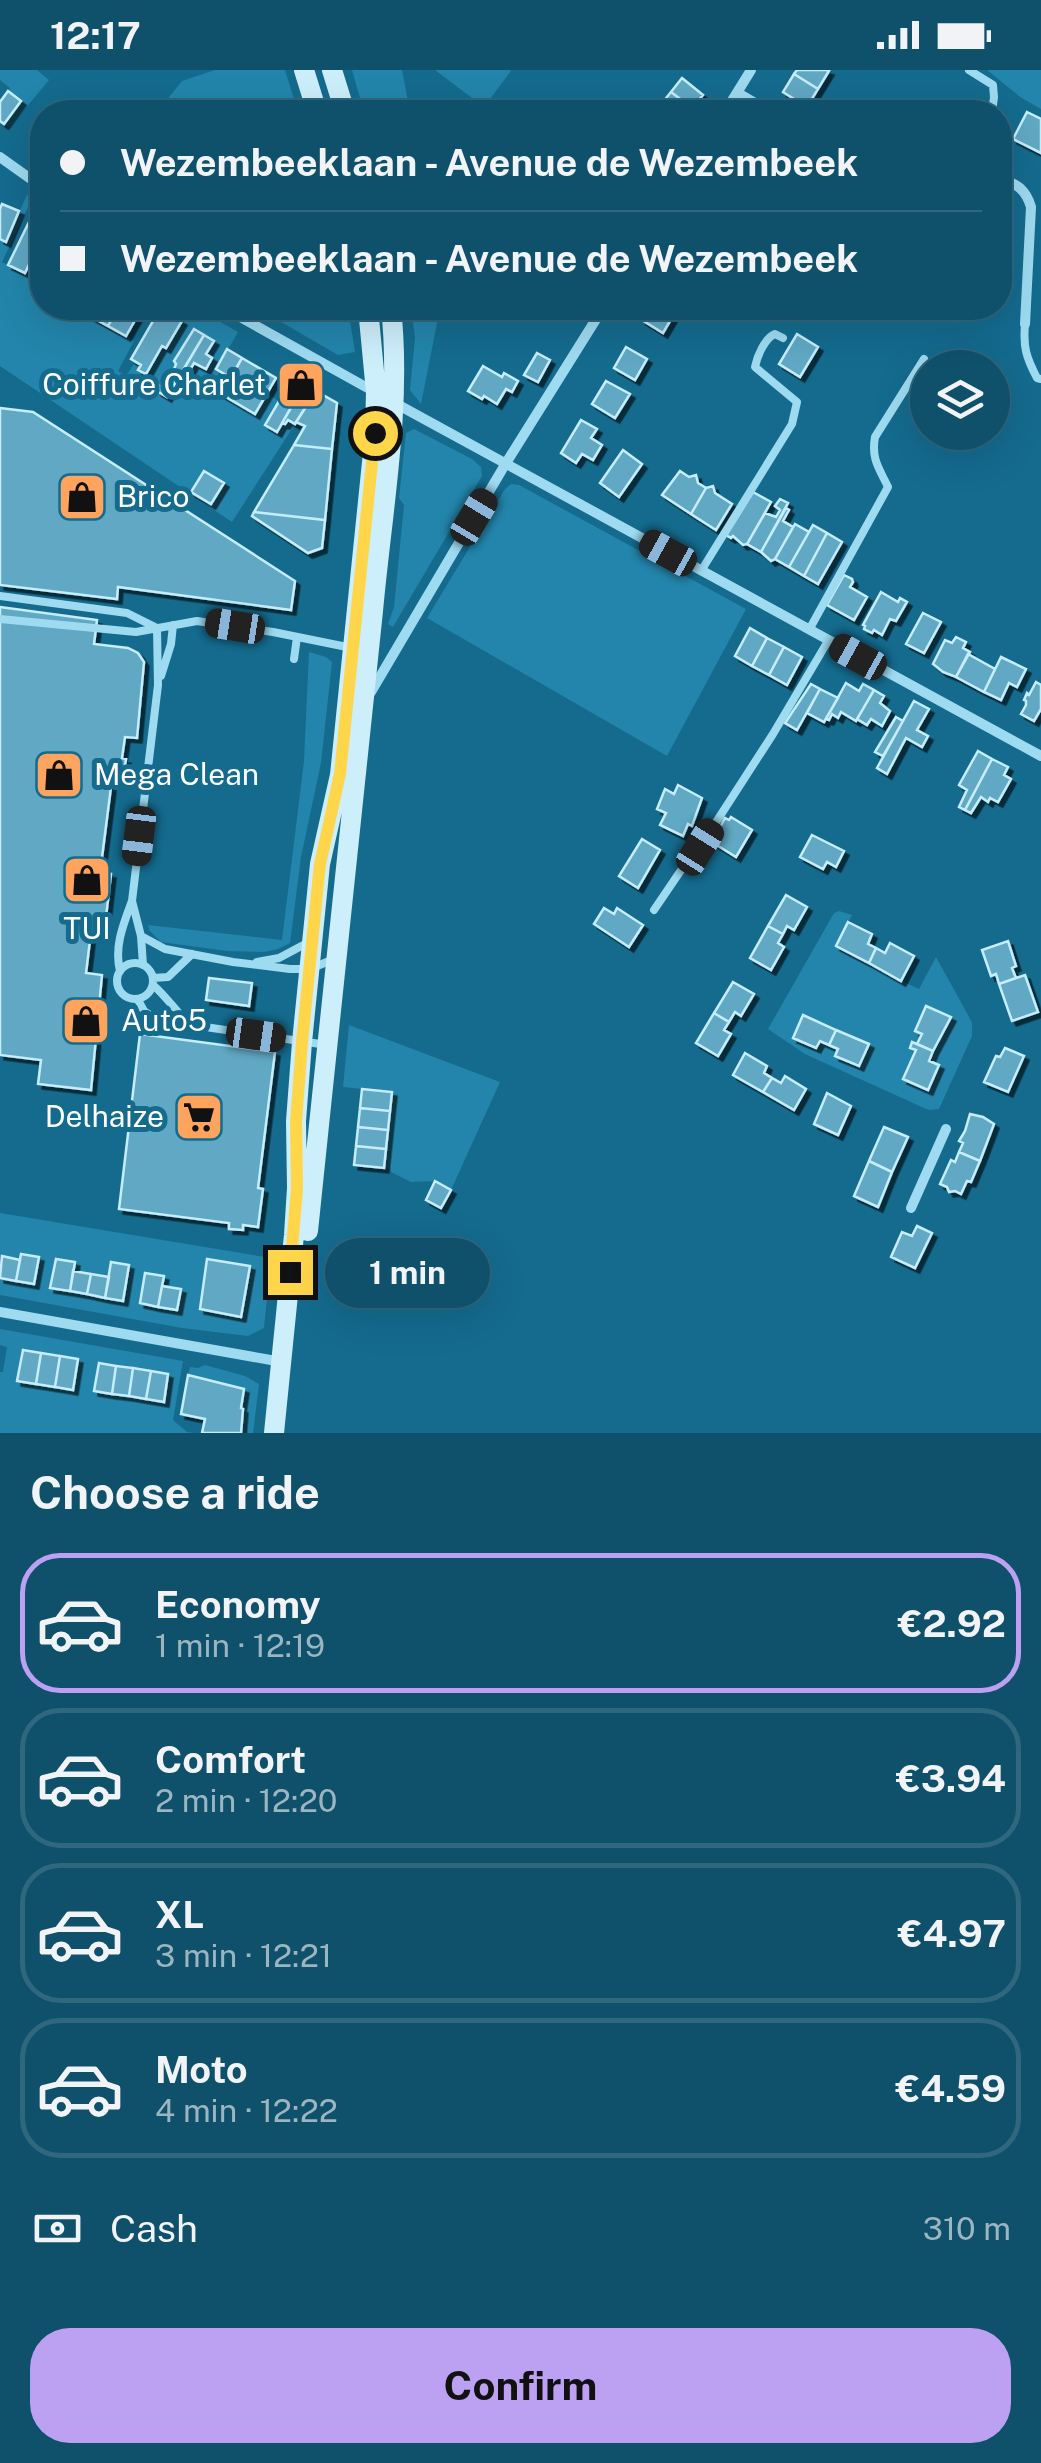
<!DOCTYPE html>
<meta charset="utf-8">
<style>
:root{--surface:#0f506a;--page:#1d5a72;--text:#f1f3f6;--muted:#9bb5c1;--line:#2f677e;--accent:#bca0f2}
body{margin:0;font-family:"Public Sans",sans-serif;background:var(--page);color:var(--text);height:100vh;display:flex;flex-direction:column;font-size:38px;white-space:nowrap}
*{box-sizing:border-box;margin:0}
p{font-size:32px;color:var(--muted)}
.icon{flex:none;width:55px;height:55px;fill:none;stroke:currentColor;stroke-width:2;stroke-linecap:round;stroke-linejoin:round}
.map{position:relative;height:1363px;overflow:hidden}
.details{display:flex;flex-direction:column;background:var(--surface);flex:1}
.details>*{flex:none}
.top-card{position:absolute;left:30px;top:30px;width:982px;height:220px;border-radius:40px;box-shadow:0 10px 40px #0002,0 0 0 2px var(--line);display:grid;align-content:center;height:220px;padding:0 30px;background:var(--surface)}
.fabs{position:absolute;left:910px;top:280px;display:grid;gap:20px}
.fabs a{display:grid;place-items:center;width:100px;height:100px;border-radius:50%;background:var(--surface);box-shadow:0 10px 40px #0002,0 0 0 2px var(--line);font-size:50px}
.end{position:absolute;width:45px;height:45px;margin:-22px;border:12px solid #ffd54a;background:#111;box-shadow:0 0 0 5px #111}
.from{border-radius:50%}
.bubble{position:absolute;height:70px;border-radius:35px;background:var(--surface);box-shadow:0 10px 40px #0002,0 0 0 2px var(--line);font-size:32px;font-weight:700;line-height:70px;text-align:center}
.car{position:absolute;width:30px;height:60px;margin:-30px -15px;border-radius:12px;box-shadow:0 0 8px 2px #0007;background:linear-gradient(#222 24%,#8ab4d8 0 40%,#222 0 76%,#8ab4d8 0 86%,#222 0)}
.top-card b{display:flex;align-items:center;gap:35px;height:95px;font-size:38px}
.top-card b+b{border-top:2px solid var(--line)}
.top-card i{width:25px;height:25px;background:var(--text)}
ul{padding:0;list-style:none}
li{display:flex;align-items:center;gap:30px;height:140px;margin:0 20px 15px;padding:0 10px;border:5px solid var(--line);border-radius:40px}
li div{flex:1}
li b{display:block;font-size:38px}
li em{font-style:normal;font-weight:700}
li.current{border-color:var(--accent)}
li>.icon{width:90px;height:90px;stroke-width:1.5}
h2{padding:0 30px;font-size:45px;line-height:120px}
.pay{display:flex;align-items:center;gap:25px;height:110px;padding:0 30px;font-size:38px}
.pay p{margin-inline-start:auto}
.button{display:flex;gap:20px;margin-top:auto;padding:20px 30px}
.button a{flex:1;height:115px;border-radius:40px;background:var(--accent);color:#111;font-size:40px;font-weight:700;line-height:115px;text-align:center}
.status{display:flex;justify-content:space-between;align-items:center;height:70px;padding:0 50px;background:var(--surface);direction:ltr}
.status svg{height:28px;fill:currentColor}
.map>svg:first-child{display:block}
</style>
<div class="status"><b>12:17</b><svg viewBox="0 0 49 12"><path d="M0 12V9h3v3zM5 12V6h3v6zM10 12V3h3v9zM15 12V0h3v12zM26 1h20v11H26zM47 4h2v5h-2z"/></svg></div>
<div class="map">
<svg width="1041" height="1363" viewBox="0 0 1041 1363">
<defs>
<filter id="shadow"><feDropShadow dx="4.5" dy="4.5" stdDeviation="0" flood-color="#0009"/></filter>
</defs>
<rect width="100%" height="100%" fill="#146b8e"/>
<!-- green -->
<path fill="#2385ab" d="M 0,0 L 37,0 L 49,10 L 9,58 L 4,54 L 10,18 L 0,10 Z
M 215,0 L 285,0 L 298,42 L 157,42 L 182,11 Z
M 352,0 L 402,0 L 410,42 L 364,42 Z
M 435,0 L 510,0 L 511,1 L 484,37 Z
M 987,0 L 1041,0 L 1041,39 L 1020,27 Z
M 27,125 L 32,129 L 2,192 L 39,211 L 39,214 L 42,216 L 42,238 L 75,238 L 134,271 L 118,301 L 126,306 L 135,292 L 141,295 L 139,300 L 146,304 L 162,276 L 166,278 L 190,238 L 196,238 L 238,262 L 217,299 L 231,308 L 255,344 L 267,324 L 279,331 L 266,354 L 277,361 L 282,353 L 285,354 L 288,350 L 295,354 L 232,452 L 0,296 L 0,169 L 6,171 Z
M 257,238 L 348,238 L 355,282 L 338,285 Z
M 411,238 L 440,238 L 421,334 L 410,320 L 415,268 Z
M 414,359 L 472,389 L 481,397 L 482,406 L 393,557 L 388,554 L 394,537 L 404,435 L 399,428 L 406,363 Z
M 511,414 L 519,415 L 746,539 L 667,686 L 427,548 L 505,419 Z
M 309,582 L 326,587 L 332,592 L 321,693 L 301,787 L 290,873 L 278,879 L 264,882 L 227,881 L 161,872 L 149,860 L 148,855 L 282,870 L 304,691 Z
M 839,841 L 852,845 L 836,876 L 889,905 L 919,919 L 936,887 L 968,945 L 972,953 L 972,966 L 939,1039 L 930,1040 L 924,1038 L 805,984 L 768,959 L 834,843 Z
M 349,955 L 500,1012 L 451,1120 L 435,1111 L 411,1112 L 391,1102 L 390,1099 L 384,1098 L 392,1022 L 343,1017 Z
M 0,1143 L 271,1188 L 264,1258 L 248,1266 L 182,1258 L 0,1225 Z
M 0,1259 L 183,1291 L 173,1350 L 187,1362 L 194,1363 L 0,1363 L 0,1302 L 3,1302 L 7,1277 L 0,1275 Z
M 205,1295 L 245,1306 L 259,1314 L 253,1363 L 241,1363 L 244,1319 L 188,1305 L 190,1297 L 198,1298 Z"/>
<!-- building -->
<path fill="#60a8c4" stroke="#c5edfc" stroke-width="2.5" filter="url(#shadow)" d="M 797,0 L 826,0 L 829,1 L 818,19 L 794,4 Z
M 794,4 L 818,19 L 807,37 L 783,22 Z
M 682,8 L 703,25 L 692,38 L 671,22 Z
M 8,21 L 21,31 L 4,54 L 0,51 L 0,32 Z
M 671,22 L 692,38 L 689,42 L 667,42 L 659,37 Z
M 1027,42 L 1041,49 L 1041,83 L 1013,69 Z
M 2,134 L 19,141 L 6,172 L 0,169 L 0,139 Z
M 29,152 L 42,159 L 42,167 L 25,203 L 8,195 Z
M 42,167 L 42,205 L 28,198 Z
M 92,238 L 118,238 L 108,256 L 88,245 Z
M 118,238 L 142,238 L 126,266 L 108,256 Z
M 650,238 L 671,238 L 676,241 L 663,263 L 642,250 Z
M 160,239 L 182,251 L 166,278 L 162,276 L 146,304 L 138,300 L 141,295 L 131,289 Z
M 194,259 L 204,265 L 167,327 L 157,321 L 165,307 L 172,305 L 176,294 L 174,291 Z
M 797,264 L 818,277 L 800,307 L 779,294 Z
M 204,265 L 214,271 L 206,284 L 212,288 L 206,299 L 194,293 L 180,317 L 175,314 Z
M 626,277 L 647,289 L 635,310 L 614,298 Z
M 227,279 L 242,288 L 231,308 L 216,299 Z
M 537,283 L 550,290 L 538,312 L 524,305 Z
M 242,288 L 276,308 L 255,344 L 221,324 Z
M 483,296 L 502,307 L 504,303 L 518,311 L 512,322 L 506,319 L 497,334 L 484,326 L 482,329 L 468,321 Z
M 295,310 L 304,315 L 277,362 L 265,355 L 286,319 L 289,321 Z
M 606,311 L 630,324 L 615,348 L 592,334 Z
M 304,315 L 316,321 L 295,354 L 288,350 L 285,354 L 282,353 Z
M 316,321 L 337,333 L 332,379 L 294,375 L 305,356 L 296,352 Z
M 0,338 L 33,342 L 295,511 L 291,540 L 118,517 L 117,529 L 0,515 Z
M 581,350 L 597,359 L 591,368 L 602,375 L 593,390 L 582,384 L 576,393 L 561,383 Z
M 294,375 L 332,379 L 325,450 L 254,442 Z
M 623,380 L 642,394 L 619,427 L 600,413 Z
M 204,401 L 224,413 L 211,434 L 191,422 Z
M 680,401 L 689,407 L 696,405 L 698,413 L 706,418 L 691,444 L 662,425 Z
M 713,416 L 715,423 L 732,434 L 716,460 L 691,444 L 706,418 Z
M 753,422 L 771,432 L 747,474 L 743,475 L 733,466 L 731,468 L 726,465 Z
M 780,429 L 788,433 L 761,482 L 747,474 L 765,443 L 776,447 L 780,440 L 775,436 Z
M 786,438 L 789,440 L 783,451 L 793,457 L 775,489 L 771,491 L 761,482 Z
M 254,442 L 325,450 L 322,478 L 308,483 L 252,446 Z
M 795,454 L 809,462 L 789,497 L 775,489 Z
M 813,455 L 827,463 L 804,506 L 789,497 Z
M 827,463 L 842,472 L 818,514 L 804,506 Z
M 844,505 L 852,509 L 853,512 L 850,517 L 867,527 L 854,550 L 827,535 Z
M 881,522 L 898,532 L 900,528 L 907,532 L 896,551 L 890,549 L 882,565 L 874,560 L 872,563 L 864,559 L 865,556 L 863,555 Z
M 0,537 L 97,550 L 94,574 L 128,578 L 138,583 L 144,592 L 137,668 L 125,667 L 122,688 L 126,689 L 123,711 L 112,709 L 100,803 L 111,804 L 104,864 L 91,862 L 86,903 L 102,905 L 91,1020 L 38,1014 L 41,990 L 0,985 Z
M 923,543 L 941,552 L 924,583 L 906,574 Z
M 750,558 L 767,568 L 752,596 L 735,586 Z
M 956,567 L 966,572 L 963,578 L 970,582 L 956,607 L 943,602 L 933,594 L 945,570 L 952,573 Z
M 767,568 L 784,577 L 769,605 L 752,596 Z
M 784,577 L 802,587 L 787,615 L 769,605 Z
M 968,584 L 995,599 L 984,622 L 956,607 Z
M 1001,587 L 1026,599 L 1017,617 L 1009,613 L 1001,630 L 984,622 Z
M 1036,612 L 1041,615 L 1041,639 L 1034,651 L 1021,644 L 1026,635 L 1026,631 L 1024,630 L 1027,623 L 1029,625 Z
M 846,613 L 859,621 L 863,614 L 874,620 L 856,651 L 841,642 L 838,648 L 832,644 L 829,650 L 826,649 Z
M 811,614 L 820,619 L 797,660 L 785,653 Z
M 820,619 L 838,628 L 824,652 L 807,643 Z
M 874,620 L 884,626 L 880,633 L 890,641 L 882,656 L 871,649 L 867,655 L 857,649 Z
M 914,631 L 929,639 L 917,660 L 928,666 L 922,677 L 906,668 L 887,704 L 877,698 Z
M 896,647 L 903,651 L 883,686 L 875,682 Z
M 978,681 L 992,689 L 965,740 L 959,737 L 967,720 L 959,715 Z
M 992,689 L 1008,697 L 1004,705 L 1011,709 L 998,732 L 990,728 L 988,732 L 981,727 L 971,743 L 965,740 Z
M 678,715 L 702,728 L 692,756 L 688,754 L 683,766 L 660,755 L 666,743 L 657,739 L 665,719 L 674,724 Z
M 731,747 L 752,760 L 736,787 L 712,772 L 725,748 L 729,750 Z
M 812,765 L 844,781 L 836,797 L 827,792 L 823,799 L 800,787 Z
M 642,769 L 660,780 L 638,818 L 619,806 Z
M 786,825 L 807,837 L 794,860 L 787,856 L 783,864 L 768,856 Z
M 604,838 L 614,844 L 617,838 L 643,855 L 629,877 L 594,854 Z
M 848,852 L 872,864 L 868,874 L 876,878 L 869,893 L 836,876 Z
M 768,856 L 783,864 L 778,873 L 784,877 L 771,900 L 750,888 Z
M 1008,871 L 1016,896 L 1012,898 L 1016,908 L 999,914 L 996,904 L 991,906 L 982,880 Z
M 890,873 L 914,886 L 901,911 L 869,893 L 876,878 L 885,883 Z
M 1025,905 L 1038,942 L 1012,951 L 999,914 Z
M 209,908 L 252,913 L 249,936 L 206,930 Z
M 733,912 L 754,924 L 741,946 L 735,942 L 729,952 L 714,943 Z
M 926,936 L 951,947 L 933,981 L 917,974 L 922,964 L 915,961 Z
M 714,943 L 729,952 L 724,960 L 731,964 L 718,986 L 696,973 Z
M 803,945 L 836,960 L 829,975 L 820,971 L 816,978 L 793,968 Z
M 836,960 L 869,974 L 859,996 L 835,986 L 838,979 L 829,975 Z
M 140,964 L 275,982 L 258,1118 L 263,1119 L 258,1157 L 243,1155 L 243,1160 L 229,1159 L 229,1153 L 119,1139 Z
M 912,972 L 933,981 L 929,991 L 939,995 L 928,1020 L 903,1009 L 916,980 L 910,978 Z
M 1005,978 L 1024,986 L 1008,1022 L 984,1012 L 996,986 L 1000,987 Z
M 745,983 L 767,996 L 764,1003 L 772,1008 L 763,1022 L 733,1005 Z
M 785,1006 L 806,1019 L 794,1040 L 763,1022 L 772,1008 L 781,1013 Z
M 362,1019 L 392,1022 L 390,1041 L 360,1038 Z
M 827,1023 L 851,1036 L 838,1065 L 814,1054 Z
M 360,1038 L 390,1041 L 388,1060 L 358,1057 Z
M 970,1044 L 983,1047 L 994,1054 L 980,1091 L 959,1082 L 963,1073 L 959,1071 L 965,1061 Z
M 358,1057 L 388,1060 L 386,1079 L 356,1076 Z
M 884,1057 L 908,1067 L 892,1102 L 869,1091 Z
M 356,1076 L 386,1079 L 384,1098 L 354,1095 Z
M 959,1082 L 980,1091 L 971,1112 L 967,1111 L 961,1124 L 955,1121 L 949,1122 L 947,1117 L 940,1114 L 951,1090 L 955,1092 Z
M 869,1091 L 892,1102 L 878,1137 L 854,1126 Z
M 435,1111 L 451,1120 L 441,1138 L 426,1130 Z
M 917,1156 L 932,1163 L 915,1198 L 891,1187 L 902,1162 L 912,1166 Z
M 21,1184 L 39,1187 L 34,1214 L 16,1211 Z
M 2,1186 L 20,1190 L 16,1211 L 0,1208 Z
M 56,1189 L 75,1192 L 70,1221 L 50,1218 Z
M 207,1189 L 250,1196 L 241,1247 L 200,1239 Z
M 111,1192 L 129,1195 L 123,1231 L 105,1228 Z
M 73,1201 L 91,1204 L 87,1224 L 70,1221 Z
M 145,1203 L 164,1206 L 158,1237 L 140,1233 Z
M 91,1204 L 109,1207 L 105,1228 L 87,1224 Z
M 162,1216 L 181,1219 L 177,1240 L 158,1237 Z
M 23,1280 L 41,1283 L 36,1314 L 17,1311 Z
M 41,1283 L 60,1286 L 55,1317 L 36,1314 Z
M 60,1286 L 78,1289 L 73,1320 L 55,1317 Z
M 99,1293 L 116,1296 L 112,1324 L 94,1321 Z
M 116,1296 L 133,1298 L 129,1326 L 112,1324 Z
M 133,1298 L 151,1301 L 146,1329 L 129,1326 Z
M 151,1301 L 168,1304 L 164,1332 L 146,1329 Z
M 188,1305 L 244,1319 L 241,1338 L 243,1339 L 241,1363 L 202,1363 L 205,1349 L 181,1344 Z"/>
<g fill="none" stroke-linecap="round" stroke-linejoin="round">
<!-- service -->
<path stroke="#9edaf0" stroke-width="8" d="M 969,0 L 993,15 L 994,27 L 992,42
M 1025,254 C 1023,277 1026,287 1037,308 L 1041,309
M 701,501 L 792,354 L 797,332 L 755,297 C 757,286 765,268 775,264 L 783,268
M 0,526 L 127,543 L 157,558
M 0,549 L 136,562 L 197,551 L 273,562 L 352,578
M 809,560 L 888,417 C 879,398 871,389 875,367 L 924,289
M 294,589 L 297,567
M 161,606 L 171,574 L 173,555
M 132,831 L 141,866 L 143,895
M 654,840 L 690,787 L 700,777 L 773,664 L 828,571
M 141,866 L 165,879 L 233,892 L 290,899 L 310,899 L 334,889
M 257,892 L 279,888 L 309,872
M117 911a18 18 0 1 1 36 0a18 18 0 1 1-36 0Z
M 120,901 C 114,877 123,855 132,831 L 158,615 L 157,558
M 153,908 L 168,907 L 192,884
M 153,915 C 167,927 177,943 191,956
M 138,930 L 144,941 L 158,950 L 327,975"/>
<!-- minor -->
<path stroke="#9edaf0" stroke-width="10" d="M 738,23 L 770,42
M 725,42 L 751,0
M 0,87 L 42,117
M 1000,109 C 1017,113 1026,120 1031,137 L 1025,254
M 224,238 L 373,321
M 393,332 L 1041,686
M 371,622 L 506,393 L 603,238
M 911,1138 L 946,1059
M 0,1242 L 282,1292"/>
<!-- secondary -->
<path stroke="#cdeefb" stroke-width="20" d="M 304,0 L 317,42
M 332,0 L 345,42
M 308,1161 C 329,954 353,747 373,541 C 382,441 402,337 391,238
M 274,1363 L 294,1165 L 297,1118 L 296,1051 L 302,972 L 320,794 L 340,705 L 375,363 L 376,322 L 368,238"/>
</g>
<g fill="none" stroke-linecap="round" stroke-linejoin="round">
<!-- route -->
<path stroke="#ffd54a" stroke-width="12" d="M 290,1202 L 297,1118 L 296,1052 L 302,972 L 320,794 L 340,704 L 375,363"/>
</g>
<!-- icons -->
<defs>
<g id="shop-square" transform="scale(2.5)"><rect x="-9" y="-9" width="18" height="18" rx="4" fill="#ffa45e" stroke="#146b8e"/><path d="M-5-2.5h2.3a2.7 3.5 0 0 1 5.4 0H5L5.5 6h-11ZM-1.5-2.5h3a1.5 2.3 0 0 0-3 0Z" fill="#111"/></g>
<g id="supermarket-square" transform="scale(2.5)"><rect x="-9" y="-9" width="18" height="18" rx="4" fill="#ffa45e" stroke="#146b8e"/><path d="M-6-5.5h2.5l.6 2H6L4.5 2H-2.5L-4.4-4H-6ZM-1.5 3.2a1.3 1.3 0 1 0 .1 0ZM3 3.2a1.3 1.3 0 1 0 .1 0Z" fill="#111"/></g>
</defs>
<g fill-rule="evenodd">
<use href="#shop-square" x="301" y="315"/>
<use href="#shop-square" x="82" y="427"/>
<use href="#shop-square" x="59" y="705"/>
<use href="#shop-square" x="87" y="810"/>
<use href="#shop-square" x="86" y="951"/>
<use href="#supermarket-square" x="199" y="1047"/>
</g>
<g text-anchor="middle" stroke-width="10" stroke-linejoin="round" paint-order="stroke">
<!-- poi labels -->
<g font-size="30" fill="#fff" stroke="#146b8e" text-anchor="start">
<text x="266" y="325" text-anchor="end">Coiffure Charlet</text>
<text x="117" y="437">Brico</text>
<text x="94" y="715">Mega Clean</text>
<text x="87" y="869" text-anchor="middle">TUI</text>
<text x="121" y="961">Auto5</text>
<text x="164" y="1057" text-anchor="end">Delhaize</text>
</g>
</g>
</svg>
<div class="fabs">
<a><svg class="icon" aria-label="layers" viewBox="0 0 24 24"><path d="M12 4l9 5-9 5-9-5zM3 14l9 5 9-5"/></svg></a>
</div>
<i class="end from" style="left:375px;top:363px"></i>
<i class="end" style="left:290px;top:1202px"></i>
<div class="bubble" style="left:325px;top:1168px;width:165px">1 min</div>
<i class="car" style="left:474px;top:447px;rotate:31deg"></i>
<i class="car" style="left:668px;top:483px;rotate:299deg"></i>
<i class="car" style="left:235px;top:556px;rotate:279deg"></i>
<i class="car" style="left:858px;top:587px;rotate:299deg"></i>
<i class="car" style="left:139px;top:766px;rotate:187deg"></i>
<i class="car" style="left:700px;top:777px;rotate:32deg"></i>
<i class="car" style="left:256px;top:965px;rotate:98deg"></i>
<div class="top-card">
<b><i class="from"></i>Wezembeeklaan - Avenue de Wezembeek</b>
<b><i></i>Wezembeeklaan - Avenue de Wezembeek</b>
</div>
</div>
<section class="details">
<h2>Choose a ride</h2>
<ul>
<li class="current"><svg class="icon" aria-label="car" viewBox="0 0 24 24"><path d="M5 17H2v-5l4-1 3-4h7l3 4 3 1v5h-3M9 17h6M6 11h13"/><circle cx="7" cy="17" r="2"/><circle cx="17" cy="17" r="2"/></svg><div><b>Economy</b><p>1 min · 12:19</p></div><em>€2.92</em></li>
<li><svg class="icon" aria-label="car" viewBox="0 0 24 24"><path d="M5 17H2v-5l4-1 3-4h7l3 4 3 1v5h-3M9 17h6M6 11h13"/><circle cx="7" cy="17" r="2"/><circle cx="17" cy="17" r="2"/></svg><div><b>Comfort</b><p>2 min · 12:20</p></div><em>€3.94</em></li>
<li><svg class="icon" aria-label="car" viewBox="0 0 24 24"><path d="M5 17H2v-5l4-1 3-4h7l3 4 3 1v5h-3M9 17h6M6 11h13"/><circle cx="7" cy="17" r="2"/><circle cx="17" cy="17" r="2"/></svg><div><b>XL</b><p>3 min · 12:21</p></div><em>€4.97</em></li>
<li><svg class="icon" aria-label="car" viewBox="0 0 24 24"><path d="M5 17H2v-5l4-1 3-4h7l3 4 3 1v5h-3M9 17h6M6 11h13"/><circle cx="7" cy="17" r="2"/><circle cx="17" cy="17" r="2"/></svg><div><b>Moto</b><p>4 min · 12:22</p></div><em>€4.59</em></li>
</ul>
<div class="pay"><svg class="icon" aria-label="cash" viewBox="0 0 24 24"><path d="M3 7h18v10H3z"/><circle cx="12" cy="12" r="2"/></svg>Cash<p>310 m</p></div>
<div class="button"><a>Confirm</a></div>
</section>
